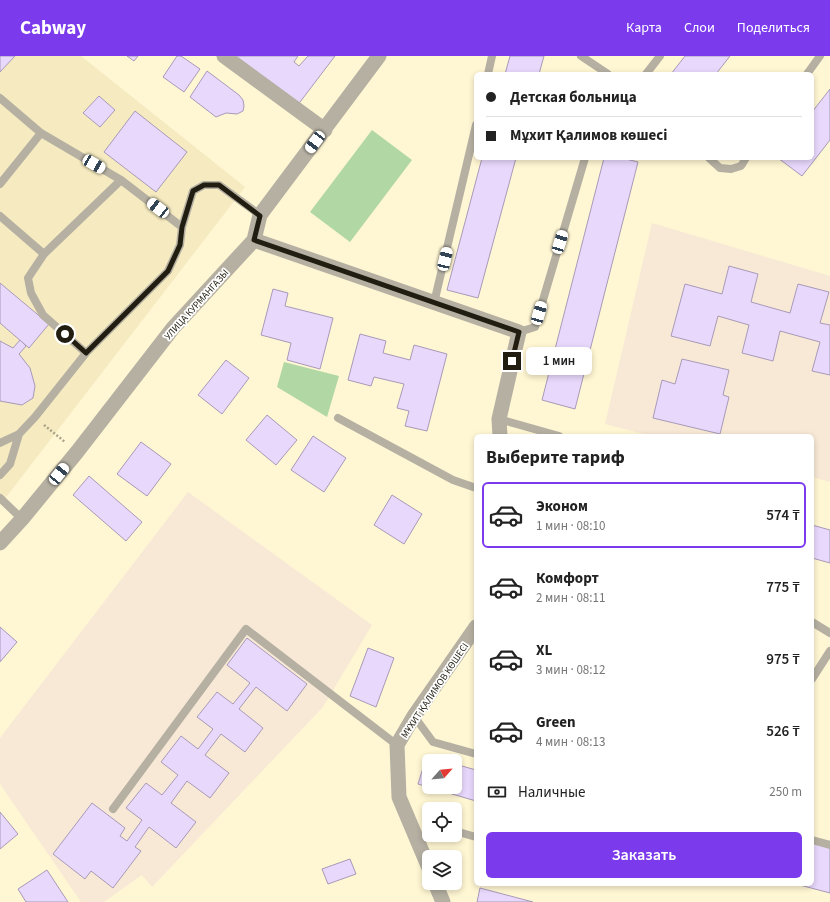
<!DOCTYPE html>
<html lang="ru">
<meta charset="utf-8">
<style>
:root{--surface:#fff;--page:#f2f2f2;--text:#222;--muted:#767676;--line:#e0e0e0;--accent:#7c3aed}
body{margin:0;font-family:"Source Sans 3",sans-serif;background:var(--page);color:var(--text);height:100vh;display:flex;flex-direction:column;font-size:15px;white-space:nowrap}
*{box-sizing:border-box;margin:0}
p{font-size:13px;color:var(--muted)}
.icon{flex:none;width:22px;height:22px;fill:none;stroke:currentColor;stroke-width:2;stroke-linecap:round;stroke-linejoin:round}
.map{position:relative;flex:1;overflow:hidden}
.drawer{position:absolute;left:474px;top:378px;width:340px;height:452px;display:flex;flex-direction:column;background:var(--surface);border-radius:6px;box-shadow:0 2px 6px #0003}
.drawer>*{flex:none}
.banner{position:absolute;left:474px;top:16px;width:340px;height:88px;border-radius:6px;box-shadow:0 2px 6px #0003;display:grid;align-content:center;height:88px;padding:0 12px;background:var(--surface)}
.needle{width:26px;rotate:63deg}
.fabs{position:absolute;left:422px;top:698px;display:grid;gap:8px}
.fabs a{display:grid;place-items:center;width:40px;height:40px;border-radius:6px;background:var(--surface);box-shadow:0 2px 6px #0003;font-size:20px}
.end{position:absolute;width:18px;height:18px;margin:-9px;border:5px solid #211e11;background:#fff;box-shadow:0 0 0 2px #fff}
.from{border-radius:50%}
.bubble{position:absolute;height:28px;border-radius:6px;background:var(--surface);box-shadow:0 2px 6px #0003;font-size:13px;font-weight:600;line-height:28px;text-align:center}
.car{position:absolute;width:12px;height:24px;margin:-12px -6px;border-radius:5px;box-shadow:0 0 3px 1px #0007;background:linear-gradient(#fff 24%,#345 0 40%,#fff 0 76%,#345 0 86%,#fff 0)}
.banner b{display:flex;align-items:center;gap:14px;height:38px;font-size:15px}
.banner b+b{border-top:1px solid var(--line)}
.banner i{width:10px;height:10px;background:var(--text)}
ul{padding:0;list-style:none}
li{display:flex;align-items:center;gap:12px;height:66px;margin:0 8px 6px;padding:0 4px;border:2px solid transparent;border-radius:6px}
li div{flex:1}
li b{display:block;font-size:15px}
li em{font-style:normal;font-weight:600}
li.current{border-color:var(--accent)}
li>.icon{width:36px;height:36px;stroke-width:1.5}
h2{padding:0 12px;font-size:18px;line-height:48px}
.pay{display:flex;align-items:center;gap:10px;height:44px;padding:0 12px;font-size:15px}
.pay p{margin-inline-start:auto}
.action{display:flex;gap:8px;margin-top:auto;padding:8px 12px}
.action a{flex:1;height:46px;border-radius:6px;background:var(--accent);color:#fff;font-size:16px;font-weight:600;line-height:46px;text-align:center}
header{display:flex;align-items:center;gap:24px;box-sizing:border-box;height:56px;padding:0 20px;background:var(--accent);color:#fff}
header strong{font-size:19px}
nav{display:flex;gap:22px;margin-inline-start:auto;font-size:14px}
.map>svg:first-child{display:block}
</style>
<header>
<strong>Cabway</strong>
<nav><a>Карта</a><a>Слои</a><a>Поделиться</a></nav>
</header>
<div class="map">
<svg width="830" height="846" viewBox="0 0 830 846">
<rect width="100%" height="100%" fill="#fff6d3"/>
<!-- built -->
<path fill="#f5eac0" d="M 0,0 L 81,0 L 245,131 L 0,449 Z"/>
<!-- education -->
<path fill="#f8e9d6" d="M 652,167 L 830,220 L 830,426 L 812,421 L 812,380 L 652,380 L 605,368 Z
M 188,436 L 372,569 L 323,651 L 152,831 L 142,819 L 104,846 L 81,846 L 0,728 L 0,682 Z"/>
<!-- green -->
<path fill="#b1d8a4" d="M 372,74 L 412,104 L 350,186 L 310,156 Z
M 284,306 L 339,320 L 327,361 L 277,331 Z"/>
<!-- building -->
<path fill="#e8d8fc" stroke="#a89ab8" d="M 0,0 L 15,0 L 0,16 Z
M 127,0 L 138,0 L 134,5 Z
M 177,0 L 181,0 L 200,13 L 184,36 L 163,21 Z
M 228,0 L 298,0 L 294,6 L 299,10 L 308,0 L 335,0 L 297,50 Z
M 510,0 L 544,0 L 539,18 L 505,18 Z
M 685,0 L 730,0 L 716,18 L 671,18 Z
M 207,15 L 239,39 L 243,44 L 244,50 L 243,55 L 237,58 L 226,57 L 216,61 L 190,41 Z
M 830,33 L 830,84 L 802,120 L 778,102 L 812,102 L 812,56 Z
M 99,40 L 115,54 L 100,71 L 83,57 Z
M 135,55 L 187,96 L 156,136 L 104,96 Z
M 482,102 L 516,102 L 478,242 L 447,234 Z
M 604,102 L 622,102 L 638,106 L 575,353 L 542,344 Z
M 729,210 L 758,218 L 751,246 L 790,257 L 798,228 L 829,236 L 820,267 L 830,269 L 830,319 L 812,315 L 820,286 L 780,275 L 773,305 L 742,297 L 749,269 L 718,260 L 710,290 L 671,280 L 685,228 L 722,238 Z
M 0,227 L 49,268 L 29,292 L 0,267 Z
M 273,233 L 288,237 L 285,250 L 333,262 L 320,313 L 287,304 L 291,287 L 261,279 Z
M 360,278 L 386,285 L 383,297 L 410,304 L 414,289 L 447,298 L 427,375 L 405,370 L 409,355 L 397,352 L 404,328 L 374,321 L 371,330 L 348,324 Z
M 20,284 L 26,290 L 19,298 L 30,312 L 35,330 L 33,342 L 22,349 L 0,345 L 0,285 L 13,292 Z
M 682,303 L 729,314 L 723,339 L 729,341 L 720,378 L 653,362 L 662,324 L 675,328 Z
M 226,304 L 249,322 L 222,358 L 198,339 Z
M 267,359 L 297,384 L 276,409 L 246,384 Z
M 313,380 L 346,402 L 324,436 L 291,414 Z
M 141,386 L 171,408 L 147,440 L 117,418 Z
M 89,420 L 142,466 L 126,485 L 73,439 Z
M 392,439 L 422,458 L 404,488 L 374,469 Z
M 812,469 L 830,474 L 830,507 L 812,502 Z
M 0,571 L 17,586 L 0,606 Z
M 247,582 L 307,628 L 287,655 L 256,631 L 239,653 L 263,672 L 245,696 L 221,678 L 205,699 L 229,717 L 210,742 L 187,725 L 171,747 L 196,766 L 176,792 L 149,771 L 135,791 L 141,795 L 113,832 L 91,815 L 85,823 L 53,798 L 92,747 L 125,772 L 120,780 L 127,785 L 142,764 L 126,752 L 146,727 L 162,739 L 178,719 L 161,706 L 181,680 L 198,693 L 213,673 L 197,661 L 217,636 L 233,648 L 250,627 L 227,609 Z
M 368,592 L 394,602 L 376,651 L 350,640 Z
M 427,699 L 446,705 L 429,705 L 429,731 L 455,731 L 455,708 L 476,714 L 476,745 L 418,728 Z
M 0,756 L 18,778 L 0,793 Z
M 812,784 L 830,789 L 830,837 L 796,828 L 812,828 Z
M 350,803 L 356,818 L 328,828 L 322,813 Z
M 47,814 L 68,846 L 26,846 L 18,833 Z
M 480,832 L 533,846 L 477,846 Z"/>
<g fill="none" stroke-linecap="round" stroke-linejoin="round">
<!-- path -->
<path stroke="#aaa389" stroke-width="2.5" stroke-dasharray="2 2" stroke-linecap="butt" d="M 44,369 L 65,386"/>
<!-- lane -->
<path stroke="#b5b0a2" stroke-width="8" d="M 581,0 L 608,18
M 488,18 L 492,0
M 646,18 L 660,0
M 807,18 L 820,0
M 0,42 L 41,77 L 121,124 L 182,171
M 709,102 L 720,112 L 731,113 L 741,110 L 746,102
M 0,128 L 41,77
M 0,160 L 44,198
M 434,247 L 476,69
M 519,276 L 535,271 L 585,102
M 86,297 L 43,259 L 31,237 L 28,222 L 44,198 L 121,124
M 338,362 L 453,424 L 476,432
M 499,363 L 559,380
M 0,387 L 19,378 L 35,361 L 86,297 L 168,215 L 180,189 L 182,171 L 193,135 L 204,129 L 219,129 L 260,159
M 0,419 L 10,408 L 19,378
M 0,442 L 22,463
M 812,566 L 830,577
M 812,623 L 830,595
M 414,660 L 433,686 L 476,698
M 113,753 L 246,573 L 397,689
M 455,775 L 476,781
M 417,784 L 429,779
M 812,784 L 830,789"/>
<!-- street -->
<path stroke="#b5b0a2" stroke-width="15" d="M 224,0 L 325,74
M 254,184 L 519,276 L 499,363 L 500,380
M 0,487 L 22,463 L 77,396 L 173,272 L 254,184 L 260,159 L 379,0
M 429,812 L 399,741 L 397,689 L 414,660 L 476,571
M 435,827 L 443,846"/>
</g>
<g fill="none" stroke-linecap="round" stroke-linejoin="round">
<!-- route -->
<path stroke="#211e11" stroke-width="5" d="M 65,278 L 86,297 L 168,215 L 180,189 L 182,171 L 193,135 L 204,129 L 219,129 L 260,160 L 254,184 L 519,276 L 512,305"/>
</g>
<g text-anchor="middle" stroke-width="3.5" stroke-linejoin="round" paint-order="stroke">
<!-- street labels -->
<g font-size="10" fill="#211e11" stroke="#fff">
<text transform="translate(196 248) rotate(-48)" y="4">УЛИЦА КУРМАНГАЗЫ</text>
<text transform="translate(434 634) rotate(-56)" y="4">МҰХИТ ҚАЛИМОВ КӨШЕСІ</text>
</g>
</g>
</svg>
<div class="fabs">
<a><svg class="needle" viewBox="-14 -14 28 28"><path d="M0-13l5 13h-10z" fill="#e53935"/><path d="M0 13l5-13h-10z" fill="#767676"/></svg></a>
<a><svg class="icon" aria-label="locate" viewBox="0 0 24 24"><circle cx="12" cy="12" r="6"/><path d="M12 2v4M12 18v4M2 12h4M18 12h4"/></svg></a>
<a><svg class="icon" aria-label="layers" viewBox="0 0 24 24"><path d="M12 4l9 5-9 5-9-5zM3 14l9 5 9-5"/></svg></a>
</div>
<i class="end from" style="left:65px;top:278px"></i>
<i class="end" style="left:512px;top:305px"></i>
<div class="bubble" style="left:526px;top:291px;width:66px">1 мин</div>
<i class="car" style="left:315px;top:86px;rotate:217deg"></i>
<i class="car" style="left:94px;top:108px;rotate:120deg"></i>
<i class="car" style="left:158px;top:152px;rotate:308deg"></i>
<i class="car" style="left:560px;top:186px;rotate:17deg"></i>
<i class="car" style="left:445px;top:203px;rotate:13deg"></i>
<i class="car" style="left:539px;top:257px;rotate:16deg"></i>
<i class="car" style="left:59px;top:418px;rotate:39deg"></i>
<div class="banner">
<b><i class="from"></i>Детская больница</b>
<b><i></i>Мұхит Қалимов көшесі</b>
</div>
<section class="drawer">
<h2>Выберите тариф</h2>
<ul>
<li class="current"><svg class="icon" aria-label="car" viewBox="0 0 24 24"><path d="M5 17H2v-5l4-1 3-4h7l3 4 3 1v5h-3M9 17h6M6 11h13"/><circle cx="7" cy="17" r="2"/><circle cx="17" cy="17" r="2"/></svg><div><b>Эконом</b><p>1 мин · 08:10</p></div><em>574 ₸</em></li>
<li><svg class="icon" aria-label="car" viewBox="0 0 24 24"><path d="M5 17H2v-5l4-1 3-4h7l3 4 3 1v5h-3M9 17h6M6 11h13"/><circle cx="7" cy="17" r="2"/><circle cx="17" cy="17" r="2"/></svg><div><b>Комфорт</b><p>2 мин · 08:11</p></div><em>775 ₸</em></li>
<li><svg class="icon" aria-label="car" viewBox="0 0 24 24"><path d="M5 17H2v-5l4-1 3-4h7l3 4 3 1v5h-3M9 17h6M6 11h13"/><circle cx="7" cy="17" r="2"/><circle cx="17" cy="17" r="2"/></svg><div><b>XL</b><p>3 мин · 08:12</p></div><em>975 ₸</em></li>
<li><svg class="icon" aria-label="car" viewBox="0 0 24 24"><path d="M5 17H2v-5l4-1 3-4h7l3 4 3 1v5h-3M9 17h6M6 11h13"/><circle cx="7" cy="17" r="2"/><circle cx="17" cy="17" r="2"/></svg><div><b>Green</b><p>4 мин · 08:13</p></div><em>526 ₸</em></li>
</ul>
<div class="pay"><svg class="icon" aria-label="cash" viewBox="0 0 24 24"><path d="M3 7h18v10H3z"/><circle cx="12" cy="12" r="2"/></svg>Наличные<p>250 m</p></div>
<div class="action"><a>Заказать</a></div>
</section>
</div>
